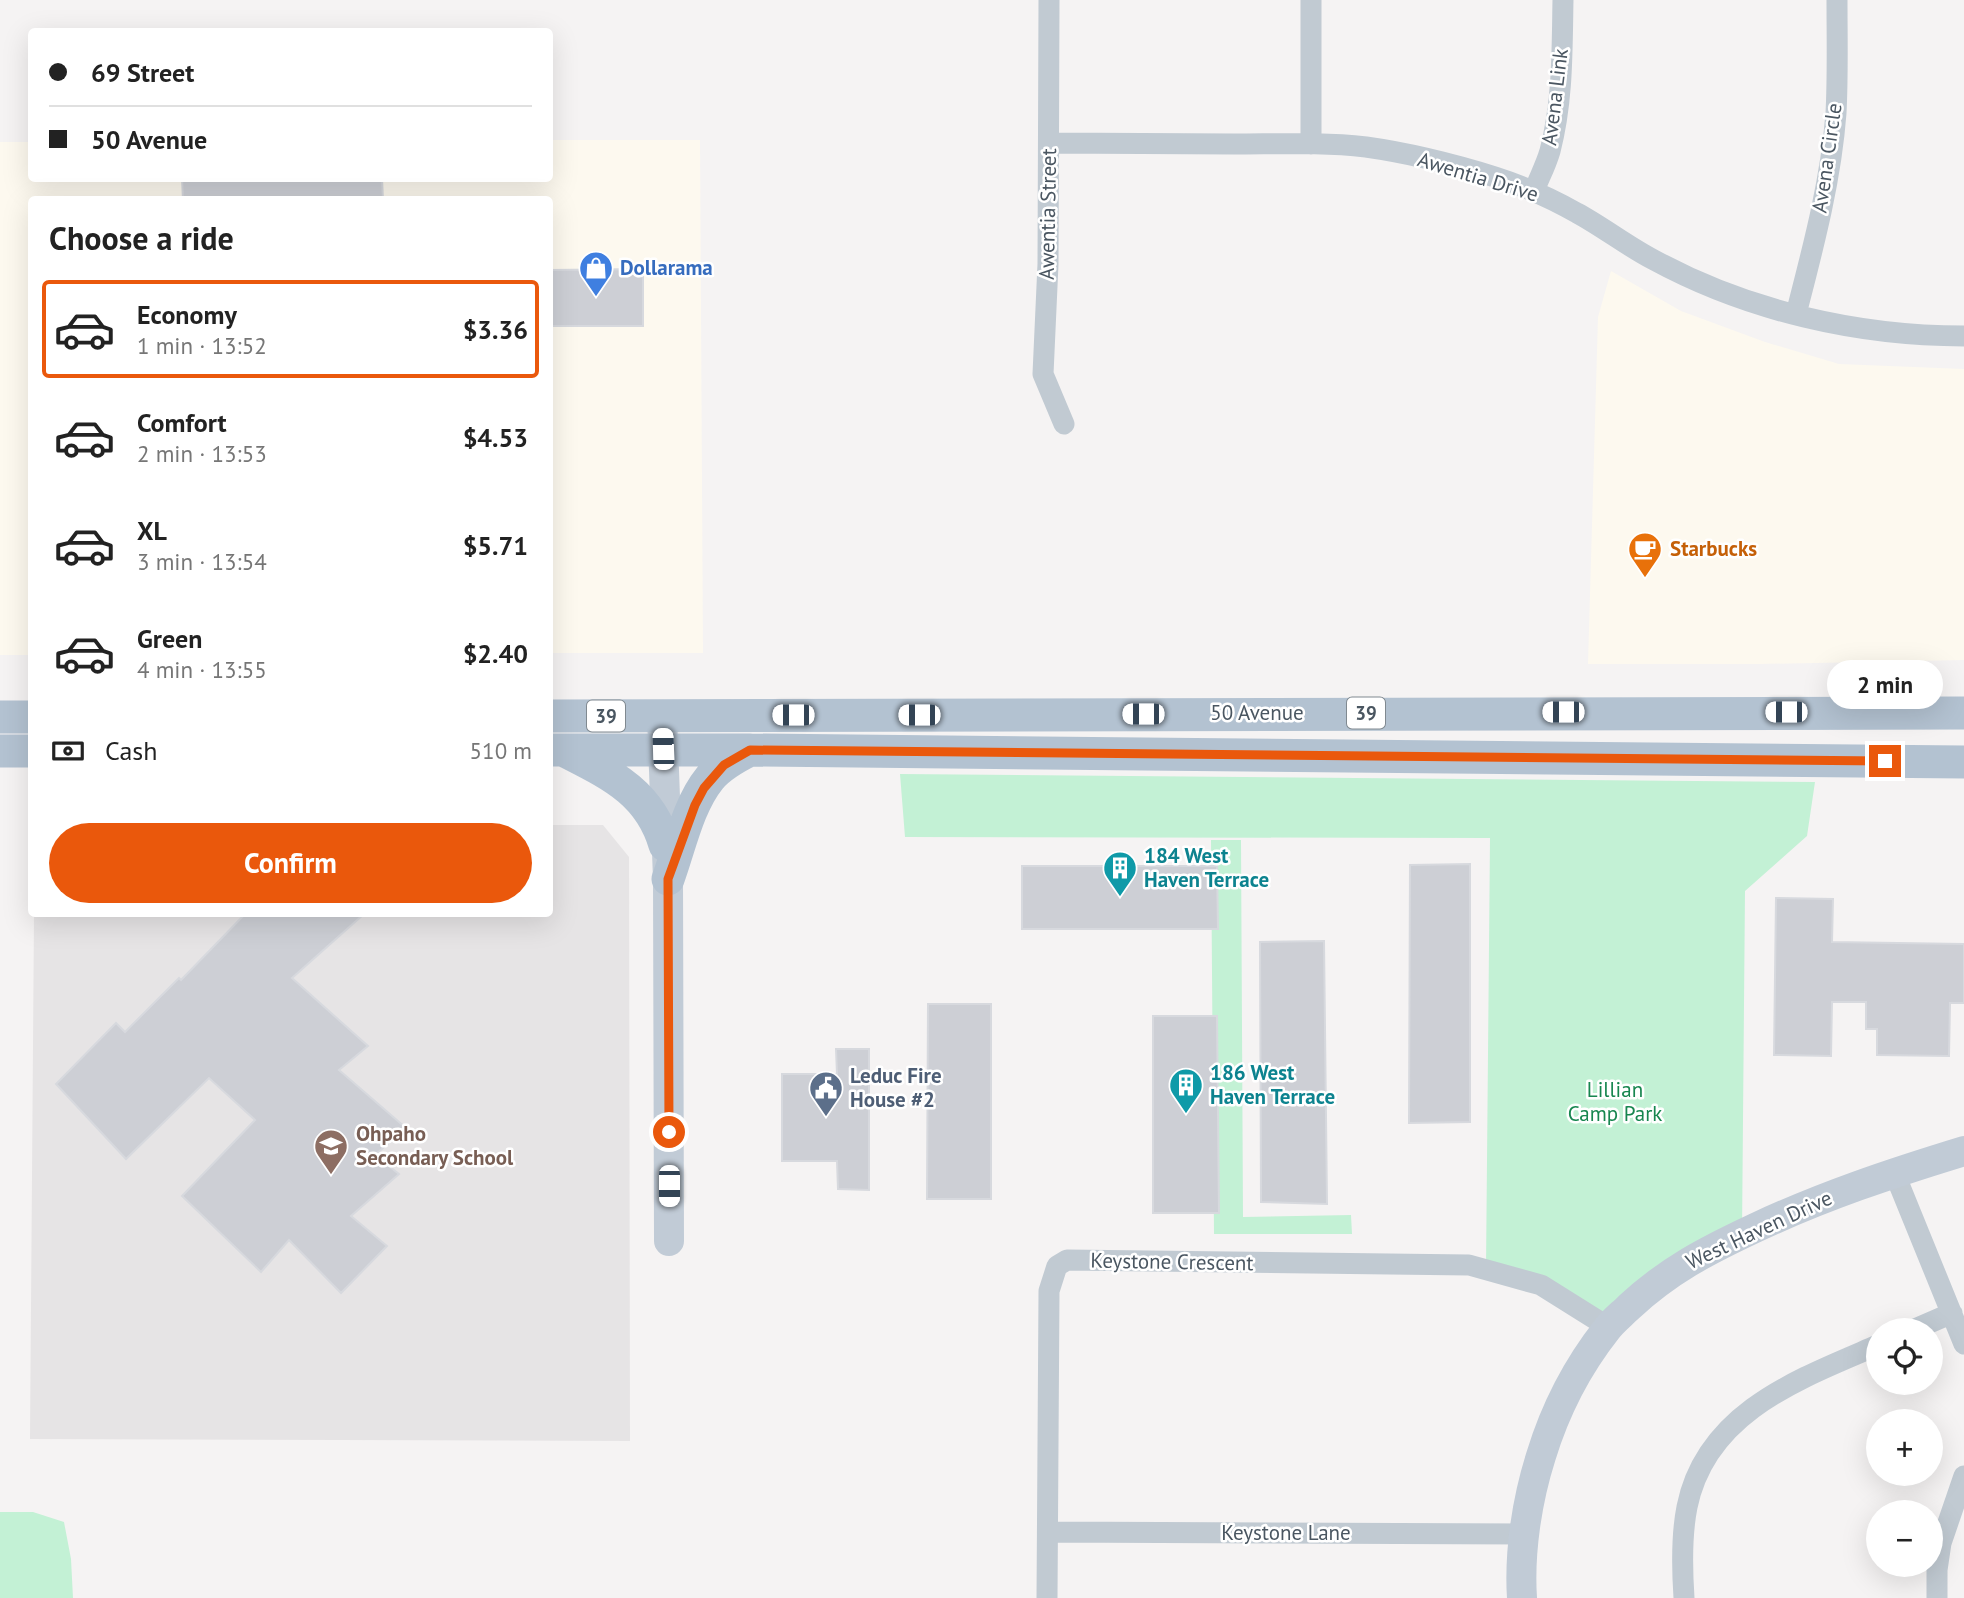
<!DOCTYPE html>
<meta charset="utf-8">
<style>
:root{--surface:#fff;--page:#f6f6f6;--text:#222;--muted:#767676;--line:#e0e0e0;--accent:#ea580c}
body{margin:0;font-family:"PT Sans",sans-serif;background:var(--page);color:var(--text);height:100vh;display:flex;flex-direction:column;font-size:26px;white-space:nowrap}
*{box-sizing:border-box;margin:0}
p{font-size:23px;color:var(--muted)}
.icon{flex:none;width:38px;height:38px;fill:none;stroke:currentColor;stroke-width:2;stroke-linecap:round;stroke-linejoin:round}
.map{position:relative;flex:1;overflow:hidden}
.side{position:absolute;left:28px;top:196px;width:525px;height:721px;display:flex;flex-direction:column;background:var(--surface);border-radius:7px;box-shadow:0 7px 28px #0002}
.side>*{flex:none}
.top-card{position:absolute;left:28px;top:28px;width:525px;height:154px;border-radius:7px;box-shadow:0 7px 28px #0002;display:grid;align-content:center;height:154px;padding:0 21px;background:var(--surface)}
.tools{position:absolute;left:1866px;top:1318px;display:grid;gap:14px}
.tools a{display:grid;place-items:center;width:77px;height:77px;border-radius:50%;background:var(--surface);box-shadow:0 7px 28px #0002;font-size:35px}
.end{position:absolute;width:32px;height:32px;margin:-16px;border:9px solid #ea580c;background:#fff;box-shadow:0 0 0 4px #fff}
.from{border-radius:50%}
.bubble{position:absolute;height:49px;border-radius:24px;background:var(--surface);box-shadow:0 7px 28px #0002;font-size:23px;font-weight:700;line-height:49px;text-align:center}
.car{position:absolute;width:21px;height:42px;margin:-21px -10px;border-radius:9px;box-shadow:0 0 5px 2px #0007;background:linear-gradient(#fff 24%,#345 0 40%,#fff 0 76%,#345 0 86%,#fff 0)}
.top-card b{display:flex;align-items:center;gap:24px;height:66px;font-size:26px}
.top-card b+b{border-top:2px solid var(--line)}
.top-card i{width:18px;height:18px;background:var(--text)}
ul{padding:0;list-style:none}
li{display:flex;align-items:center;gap:21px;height:98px;margin:0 14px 10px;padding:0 7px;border:4px solid transparent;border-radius:7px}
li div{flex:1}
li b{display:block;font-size:26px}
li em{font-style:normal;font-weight:700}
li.selected{border-color:var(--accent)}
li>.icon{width:63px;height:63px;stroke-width:1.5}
h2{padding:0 21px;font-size:32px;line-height:84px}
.pay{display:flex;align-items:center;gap:18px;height:77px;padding:0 21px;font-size:26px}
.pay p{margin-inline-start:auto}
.primary-button{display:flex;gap:14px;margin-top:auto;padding:14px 21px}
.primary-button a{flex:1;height:80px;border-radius:42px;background:var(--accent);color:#fff;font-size:28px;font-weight:700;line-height:80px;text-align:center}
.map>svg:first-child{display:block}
</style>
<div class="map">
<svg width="1964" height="1598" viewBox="0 0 1964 1598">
<rect width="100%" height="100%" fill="#f5f3f3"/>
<!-- commercial -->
<path fill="#fdf9ef" d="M 550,140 L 700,140 L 703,653 L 550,653 L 550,200 L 32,200 L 31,655 L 0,655 L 0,142 L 31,142 L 32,178 L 550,178 Z
M 1611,271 L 1681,311 L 1765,342 L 1839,364 L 1964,369 L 1964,660 L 1760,664 L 1588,664 L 1598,317 Z"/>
<!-- education -->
<path fill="#e6e4e5" d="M 550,825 L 603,825 L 629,857 L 630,1441 L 30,1439 L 34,914 L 550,914 Z"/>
<!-- green -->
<path fill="#c3f1d5" d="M 900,774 L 1815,782 L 1807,836 L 1745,891 L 1742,1234 L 1608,1327 L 1486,1269 L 1490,838 L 905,837 Z
M 1211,840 L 1241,840 L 1243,1217 L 1351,1215 L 1352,1234 L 1214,1234 Z
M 0,1512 L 33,1512 L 64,1522 L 71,1559 L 73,1598 L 0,1598 Z"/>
<!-- building -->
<path fill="#cdcfd5" stroke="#d7d9de" stroke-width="2" d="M 182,178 L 382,178 L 383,200 L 183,200 Z
M 643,269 L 643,326 L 550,326 L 550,270 Z
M 1470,864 L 1470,1122 L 1409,1123 L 1410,865 Z
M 1022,866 L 1217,866 L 1218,929 L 1022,929 Z
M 1776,898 L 1833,899 L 1832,942 L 1964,944 L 1964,1003 L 1950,1003 L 1949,1056 L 1877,1055 L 1877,1029 L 1866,1029 L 1866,1002 L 1832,1002 L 1831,1056 L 1774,1055 Z
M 245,914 L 364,914 L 292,978 L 368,1046 L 339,1070 L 406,1128 L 375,1155 L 399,1174 L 351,1216 L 387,1246 L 341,1293 L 289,1240 L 261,1272 L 182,1196 L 255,1120 L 209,1078 L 126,1159 L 56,1084 L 116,1023 L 125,1032 L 179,978 L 181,980 Z
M 1324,941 L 1327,1204 L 1261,1202 L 1260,942 Z
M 928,1004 L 991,1004 L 991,1199 L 927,1199 Z
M 1153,1016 L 1217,1016 L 1219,1213 L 1153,1213 Z
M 836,1049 L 869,1049 L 869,1190 L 838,1189 L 837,1161 L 782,1161 L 782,1074 L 837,1074 Z"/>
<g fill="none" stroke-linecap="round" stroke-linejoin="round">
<!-- street -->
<path stroke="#c1cad2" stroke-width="21" d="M 1049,0 L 1048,264 L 1043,374 L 1064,424
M 1311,0 L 1311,144
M 1049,143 C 1110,143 1172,144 1234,144 C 1278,144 1322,142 1366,147 C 1409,153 1453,164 1495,177 C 1523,186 1551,198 1577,213 C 1603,227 1627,246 1654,260 C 1748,311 1858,336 1964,336
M 1534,191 C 1539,178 1546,165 1550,151 C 1563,101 1562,51 1563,0
M 1796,314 C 1813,248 1831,181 1836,113 C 1838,76 1837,38 1837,0
M 1894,1172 L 1964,1344
M 1913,1330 L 1952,1313
M 1048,1532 L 1525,1534
M 1047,1598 L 1049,1291 L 1057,1266 L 1067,1260 L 1469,1265 L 1541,1285 L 1608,1327
M 1684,1598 C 1682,1568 1681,1537 1687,1507 C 1706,1412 1799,1379 1878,1345
M 1937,1598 L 1937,1570 L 1941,1543 L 1964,1476"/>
<!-- secondary -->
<path stroke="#c1cbd6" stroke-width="30" d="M 662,716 L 668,879 L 669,1241
M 1522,1598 C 1519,1552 1527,1500 1541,1456 C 1555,1410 1577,1367 1607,1329 C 1613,1321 1622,1314 1629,1307 C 1669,1270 1706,1251 1755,1228 C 1823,1196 1892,1173 1964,1151"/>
<!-- primary -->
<path stroke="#b3c2d1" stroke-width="33" d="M 550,716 L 1964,713
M 0,717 L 32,717
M 550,750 L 750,750 L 1964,762
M 0,751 L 32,751
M 567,752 C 612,775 650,793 665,845
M 668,879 C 680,846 688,805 710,778 C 721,765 736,757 750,750"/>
</g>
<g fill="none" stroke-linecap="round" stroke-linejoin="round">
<!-- route -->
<path stroke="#ea580c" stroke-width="9" d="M 669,1132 L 668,879 L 695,805 L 704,788 L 724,765 L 750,750 L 1885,761"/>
</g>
<!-- icons -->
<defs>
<g id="shop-pin" transform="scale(1.75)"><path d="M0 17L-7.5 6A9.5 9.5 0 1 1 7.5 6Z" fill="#3f7fe0" stroke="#fff"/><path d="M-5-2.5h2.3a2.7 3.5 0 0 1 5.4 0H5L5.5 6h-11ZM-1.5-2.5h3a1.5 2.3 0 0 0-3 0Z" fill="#fff"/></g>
<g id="cafe-pin" transform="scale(1.75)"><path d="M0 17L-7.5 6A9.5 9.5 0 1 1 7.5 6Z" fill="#e8710a" stroke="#fff"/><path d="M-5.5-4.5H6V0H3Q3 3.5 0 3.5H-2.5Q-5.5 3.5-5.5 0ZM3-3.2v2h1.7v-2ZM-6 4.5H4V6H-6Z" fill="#fff"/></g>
<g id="building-pin" transform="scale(1.75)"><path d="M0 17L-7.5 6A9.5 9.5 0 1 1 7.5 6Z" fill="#0f9aa8" stroke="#fff"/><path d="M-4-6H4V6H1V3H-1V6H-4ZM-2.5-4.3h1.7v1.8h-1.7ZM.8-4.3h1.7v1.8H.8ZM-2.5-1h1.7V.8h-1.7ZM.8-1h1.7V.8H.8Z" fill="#fff"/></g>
<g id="civic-pin" transform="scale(1.75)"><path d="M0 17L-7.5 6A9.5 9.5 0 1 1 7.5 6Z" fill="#5c6f8a" stroke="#fff"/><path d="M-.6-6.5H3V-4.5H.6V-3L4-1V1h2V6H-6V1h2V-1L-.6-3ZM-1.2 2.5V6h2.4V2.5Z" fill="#fff"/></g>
<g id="school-pin" transform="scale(1.75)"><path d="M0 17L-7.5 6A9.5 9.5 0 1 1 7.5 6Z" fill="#8d6e63" stroke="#fff"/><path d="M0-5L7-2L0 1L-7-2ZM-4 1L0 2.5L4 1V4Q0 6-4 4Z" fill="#fff"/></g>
</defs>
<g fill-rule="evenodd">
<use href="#shop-pin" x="596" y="268"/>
<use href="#cafe-pin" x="1645" y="549"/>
<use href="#building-pin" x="1120" y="868"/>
<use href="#building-pin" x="1186" y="1085"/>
<use href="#civic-pin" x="826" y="1088"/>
<use href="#school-pin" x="331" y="1146"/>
</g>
<g text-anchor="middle" stroke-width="5" stroke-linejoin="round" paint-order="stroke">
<!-- shield labels -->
<g fill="#fff" stroke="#808990" stroke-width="2">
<rect x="1347" y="697.5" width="38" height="31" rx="5"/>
<rect x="587" y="700.5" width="38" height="31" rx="5"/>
</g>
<g font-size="19" font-weight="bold" fill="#4a5661">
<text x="1366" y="720">39</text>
<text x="606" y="723">39</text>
</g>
<!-- street labels -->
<g font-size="21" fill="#4a5661" stroke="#fff">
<text transform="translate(1555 97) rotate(-83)" y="7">Avena Link</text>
<text transform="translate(1827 158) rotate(-82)" y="7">Avena Circle</text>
<text transform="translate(1478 177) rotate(17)" y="7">Awentia Drive</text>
<text transform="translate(1048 214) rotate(-89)" y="7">Awentia Street</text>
<text x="1257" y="720">50 Avenue</text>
<text transform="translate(1759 1230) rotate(-25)" y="7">West Haven Drive</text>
<text transform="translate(1172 1262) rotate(1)" y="7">Keystone Crescent</text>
<text x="1286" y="1540">Keystone Lane</text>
</g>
<!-- shop labels -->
<g font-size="21" font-weight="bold" fill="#366cbe" stroke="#fff" text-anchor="start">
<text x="620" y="275">Dollarama</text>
</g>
<!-- food labels -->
<g font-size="21" font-weight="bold" fill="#c56008" stroke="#fff" text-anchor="start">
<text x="1670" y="556">Starbucks</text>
</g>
<!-- culture labels -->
<g font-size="21" font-weight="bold" fill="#0d838f" stroke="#fff" text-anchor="start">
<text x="1144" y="863">184 West<tspan x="1144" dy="24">Haven Terrace</tspan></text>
<text x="1210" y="1080">186 West<tspan x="1210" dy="24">Haven Terrace</tspan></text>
</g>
<!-- service labels -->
<g font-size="21" font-weight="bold" fill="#4e5e75" stroke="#fff" text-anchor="start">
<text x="850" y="1083">Leduc Fire<tspan x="850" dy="24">House #2</tspan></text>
</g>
<!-- park labels -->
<g font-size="21" fill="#17864f" stroke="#fff">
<text x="1615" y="1097">Lillian<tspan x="1615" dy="24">Camp Park</tspan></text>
</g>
<!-- education labels -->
<g font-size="21" font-weight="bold" fill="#785e54" stroke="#fff" text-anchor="start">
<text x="356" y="1141">Ohpaho<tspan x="356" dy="24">Secondary School</tspan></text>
</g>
</g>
</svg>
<div class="tools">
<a><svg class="icon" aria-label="locate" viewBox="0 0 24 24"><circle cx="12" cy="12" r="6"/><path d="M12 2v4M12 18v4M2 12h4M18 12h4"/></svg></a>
<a>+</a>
<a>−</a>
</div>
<i class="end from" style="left:669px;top:1132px"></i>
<i class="end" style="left:1885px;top:761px"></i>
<div class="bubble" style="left:1827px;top:660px;width:116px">2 min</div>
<i class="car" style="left:1563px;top:712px;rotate:270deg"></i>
<i class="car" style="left:1786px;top:712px;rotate:270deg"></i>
<i class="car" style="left:1143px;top:714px;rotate:270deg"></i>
<i class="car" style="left:793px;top:715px;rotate:270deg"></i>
<i class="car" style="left:919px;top:715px;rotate:270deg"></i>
<i class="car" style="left:663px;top:749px;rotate:358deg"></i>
<i class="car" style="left:669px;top:1186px;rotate:180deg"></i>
<div class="top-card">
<b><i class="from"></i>69 Street</b>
<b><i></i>50 Avenue</b>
</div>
<section class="side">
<h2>Choose a ride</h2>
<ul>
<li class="selected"><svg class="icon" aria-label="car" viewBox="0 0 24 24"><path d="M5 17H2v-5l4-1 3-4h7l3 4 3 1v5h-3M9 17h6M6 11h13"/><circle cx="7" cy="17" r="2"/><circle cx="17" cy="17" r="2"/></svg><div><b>Economy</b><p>1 min · 13:52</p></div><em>$3.36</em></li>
<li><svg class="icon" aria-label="car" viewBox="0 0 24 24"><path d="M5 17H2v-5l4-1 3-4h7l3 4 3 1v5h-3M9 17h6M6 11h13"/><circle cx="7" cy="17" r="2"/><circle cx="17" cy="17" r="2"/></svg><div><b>Comfort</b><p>2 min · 13:53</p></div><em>$4.53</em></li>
<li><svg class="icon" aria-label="car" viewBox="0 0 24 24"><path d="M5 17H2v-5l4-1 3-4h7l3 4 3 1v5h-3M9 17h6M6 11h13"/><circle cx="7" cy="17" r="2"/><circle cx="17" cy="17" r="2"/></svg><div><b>XL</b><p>3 min · 13:54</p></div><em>$5.71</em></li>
<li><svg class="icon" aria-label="car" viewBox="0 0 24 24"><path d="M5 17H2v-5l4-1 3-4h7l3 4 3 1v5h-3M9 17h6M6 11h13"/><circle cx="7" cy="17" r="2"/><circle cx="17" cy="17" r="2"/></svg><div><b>Green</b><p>4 min · 13:55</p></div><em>$2.40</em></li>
</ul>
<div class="pay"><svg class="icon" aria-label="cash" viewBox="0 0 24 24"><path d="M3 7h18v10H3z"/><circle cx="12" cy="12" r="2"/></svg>Cash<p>510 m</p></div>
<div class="primary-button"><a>Confirm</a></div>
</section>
</div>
